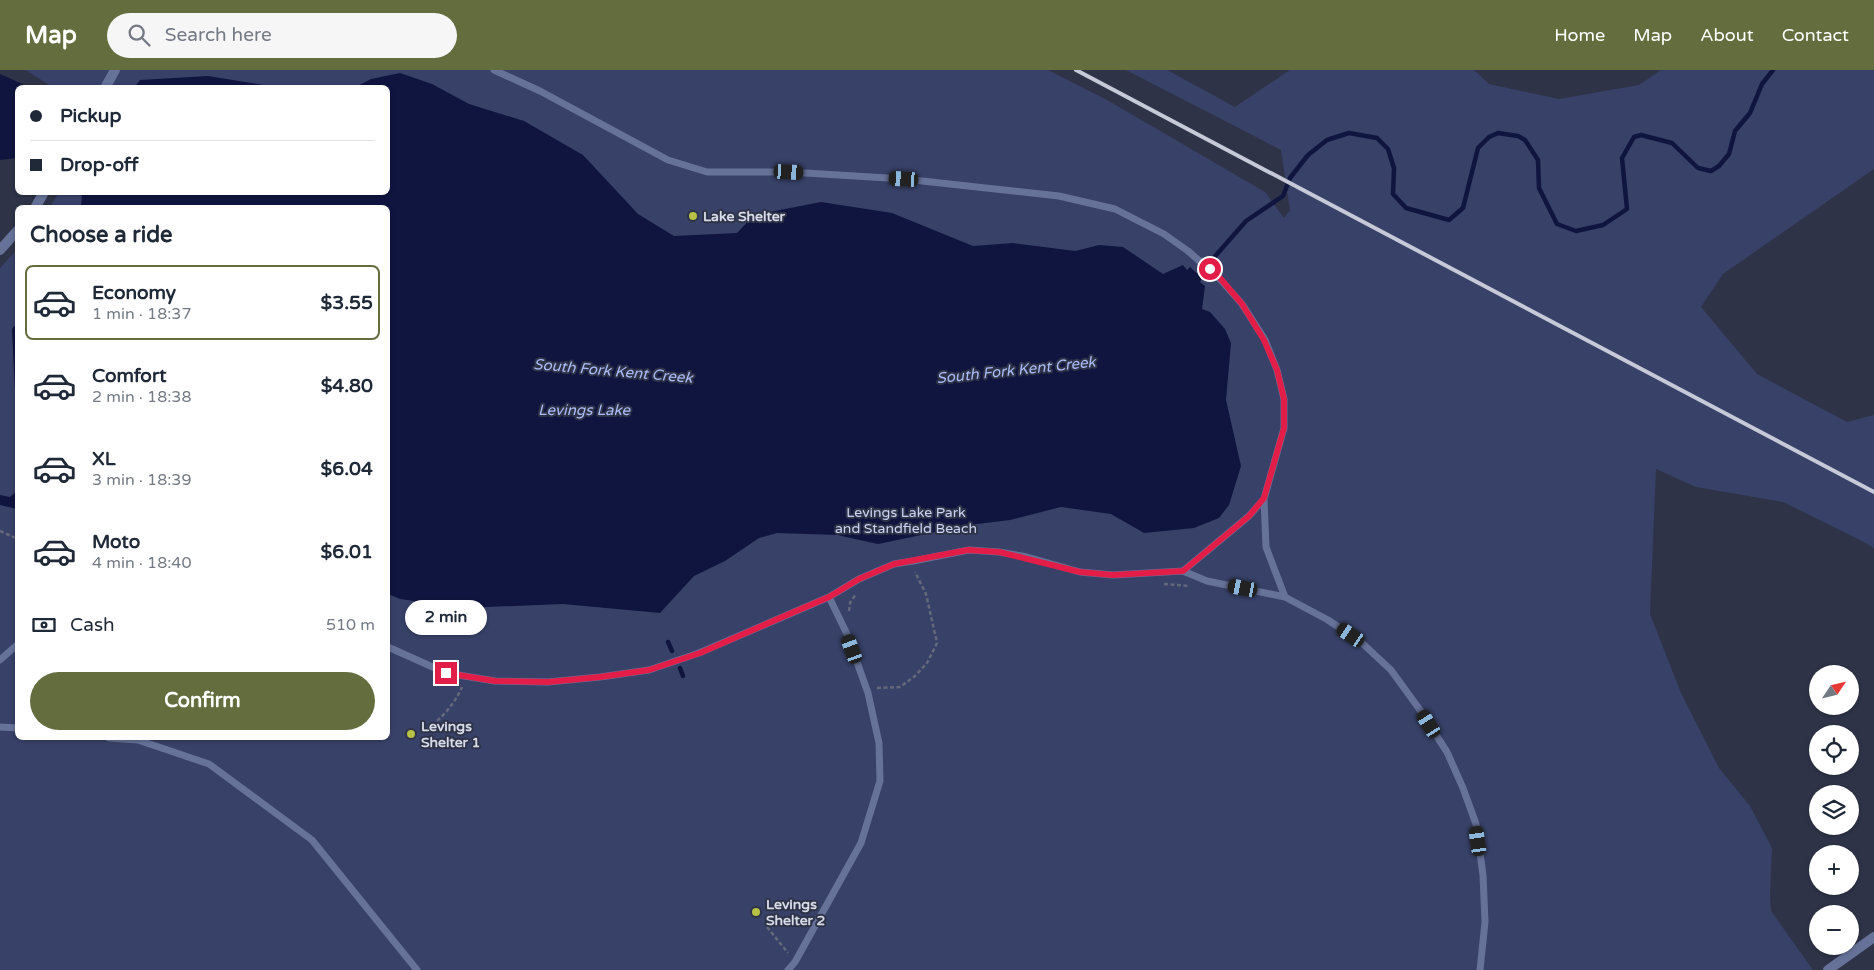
<!DOCTYPE html>
<meta charset="utf-8">
<style>
:root{--surface:#fff;--page:#f6f6f7;--text:#1f2937;--muted:#747a83;--line:#e0e1e3;--accent:#646d3e}
body{margin:0;font-family:"Varela Round",sans-serif;background:var(--page);color:var(--text);height:100vh;display:flex;flex-direction:column;font-size:19px;white-space:nowrap}
*{box-sizing:border-box;margin:0}
p{font-size:16px;color:var(--muted)}
.icon{flex:none;width:28px;height:28px;fill:none;stroke:currentColor;stroke-width:2;stroke-linecap:round;stroke-linejoin:round}
.map{position:relative;flex:1;overflow:hidden}
.details{position:absolute;left:15px;top:135px;width:375px;height:535px;display:flex;flex-direction:column;background:var(--surface);border-radius:8px;box-shadow:0 1px 4px #0004}
.details>*{flex:none}
.top-card{position:absolute;left:15px;top:15px;width:375px;height:110px;border-radius:8px;box-shadow:0 1px 4px #0004;display:grid;align-content:center;height:110px;padding:0 15px;background:var(--surface)}
.needle{width:32px;rotate:55deg}
.fabs{position:absolute;left:1809px;top:595px;display:grid;gap:10px}
.fabs a{display:grid;place-items:center;width:50px;height:50px;border-radius:50%;background:var(--surface);box-shadow:0 1px 4px #0004;font-size:25px}
.end{position:absolute;width:22px;height:22px;margin:-11px;border:6px solid #e11d48;background:#fff;box-shadow:0 0 0 2px #fff}
.from{border-radius:50%}
.bubble{position:absolute;height:35px;border-radius:18px;background:var(--surface);box-shadow:0 1px 4px #0004;font-size:16px;font-weight:700;line-height:35px;text-align:center}
.car{position:absolute;width:15px;height:30px;margin:-15px -8px;border-radius:6px;box-shadow:0 0 4px 1px #0007;background:linear-gradient(#222 24%,#8ab4d8 0 40%,#222 0 76%,#8ab4d8 0 86%,#222 0)}
.top-card b{display:flex;align-items:center;gap:18px;height:48px;font-size:19px}
.top-card b+b{border-top:1px solid var(--line)}
.top-card i{width:12px;height:12px;background:var(--text)}
ul{padding:0;list-style:none}
li{display:flex;align-items:center;gap:15px;height:75px;margin:0 10px 8px;padding:0 5px;border:2px solid transparent;border-radius:8px}
li div{flex:1}
li b{display:block;font-size:19px}
li em{font-style:normal;font-weight:700}
li.on{border-color:var(--accent)}
li>.icon{width:45px;height:45px;stroke-width:1.5}
h2{padding:0 15px;font-size:22px;line-height:60px}
.pay{display:flex;align-items:center;gap:12px;height:55px;padding:0 15px;font-size:19px}
.pay p{margin-inline-start:auto}
.button{display:flex;gap:10px;margin-top:auto;padding:10px 15px}
.button a{flex:1;height:58px;border-radius:30px;background:var(--accent);color:#fff;font-size:20px;font-weight:700;line-height:58px;text-align:center}
header{display:flex;align-items:center;gap:30px;box-sizing:border-box;height:70px;padding:0 25px;background:var(--accent);color:#fff}
header strong{font-size:24px}
nav{display:flex;gap:28px;margin-inline-start:auto;font-size:18px}
.search{width:350px;height:45px;background:var(--page);display:flex;align-items:center;gap:12px;box-sizing:border-box;padding:0 18px;border-radius:28px;color:var(--muted);font-size:19px}
.map>svg:first-child{display:block}
</style>
<header>
<strong>Map</strong>
<div class="search"><svg class="icon" aria-label="search" viewBox="0 0 24 24"><circle cx="10" cy="10" r="6"/><path d="M15 15l6 6"/></svg>Search here</div>
<nav><a>Home</a><a>Map</a><a>About</a><a>Contact</a></nav>
</header>
<div class="map">
<svg width="1874" height="900" viewBox="0 0 1874 900">
<rect width="100%" height="100%" fill="#2e3348"/>
<!-- green -->
<path fill="#384168" d="M 26,0 L 1048,0 L 1107,30 L 1265,122 L 1284,148 L 1290,140 L 1281,80 L 1126,0 L 1167,0 L 1235,37 L 1290,0 L 1474,0 L 1489,14 L 1559,29 L 1639,15 L 1661,0 L 1874,0 L 1874,99 L 1723,204 L 1701,237 L 1757,304 L 1847,352 L 1874,345 L 1874,478 L 1858,469 L 1783,432 L 1696,417 L 1656,399 L 1650,544 L 1681,623 L 1719,698 L 1750,736 L 1772,778 L 1770,824 L 1771,841 L 1813,900 L 0,900 L 0,198 L 17,179 L 18,668 L 388,668 L 388,138 L 50,137 L 59,122 L 388,122 L 388,18 L 52,17 Z"/>
<!-- water -->
<path fill="#10153f" d="M 400,3 L 432,14 L 469,34 L 524,51 L 583,85 L 638,144 L 674,166 L 737,163 L 754,145 L 821,132 L 892,143 L 973,176 L 1013,173 L 1075,181 L 1099,175 L 1123,177 L 1163,204 L 1183,195 L 1187,200 L 1190,197 L 1202,208 L 1200,212 L 1205,216 L 1202,239 L 1210,242 L 1225,259 L 1231,273 L 1226,330 L 1241,396 L 1229,435 L 1219,448 L 1194,458 L 1144,463 L 1111,444 L 1061,437 L 1010,450 L 969,455 L 878,474 L 837,465 L 777,463 L 759,468 L 725,491 L 694,506 L 660,543 L 563,534 L 463,538 L 400,529 L 388,524 L 388,138 L 81,137 L 82,123 L 388,122 L 388,18 L 356,17 L 371,9 Z
M 0,4 L 29,17 L 18,18 L 17,88 L 0,90 Z
M 208,6 L 276,17 L 135,17 L 140,10 Z
M 17,253 L 17,361 L 12,259 Z
M 17,421 L 17,439 L 0,435 L 0,425 L 10,427 Z"/>
<g fill="none" stroke-linecap="round" stroke-linejoin="round">
<!-- stream -->
<path stroke="#10153f" stroke-width="4.5" d="M 1196,208 L 1246,151 L 1283,126 L 1290,108 L 1308,85 L 1327,70 L 1349,63 L 1377,68 L 1388,79 L 1394,98 L 1393,124 L 1406,138 L 1449,150 L 1463,138 L 1478,78 L 1489,67 L 1498,63 L 1518,66 L 1525,70 L 1538,90 L 1539,118 L 1557,154 L 1576,161 L 1603,155 L 1627,139 L 1622,88 L 1634,67 L 1641,65 L 1672,73 L 1698,98 L 1711,101 L 1719,96 L 1729,84 L 1735,61 L 1750,43 L 1762,14 L 1773,0
M 668,572 L 672,581
M 680,598 L 683,606"/>
<!-- path -->
<path stroke="#63687b" stroke-width="2.5" stroke-dasharray="4 2.5" stroke-linecap="butt" d="M 0,461 L 18,469
M 1164,514 L 1189,516
M 849,541 L 850,533 L 856,524
M 877,618 L 900,617 L 915,606 L 927,593 L 937,573 L 926,524 L 915,502
M 427,659 C 442,648 454,635 462,617
M 767,857 L 788,883"/>
<!-- service -->
<path stroke="#677299" stroke-width="7" d="M 494,0 L 540,21 L 668,90 L 707,102 L 789,102 L 904,109 L 1059,126 L 1115,139 L 1164,164 L 1188,181 L 1220,209 L 1242,234 L 1265,270 L 1277,300 L 1284,329 L 1284,358 L 1264,429 L 1266,477 L 1285,527
M 1183,501 L 1207,511 L 1285,527 L 1328,550 L 1362,573 L 1391,600 L 1420,640 L 1447,682 L 1463,718 L 1476,754 L 1483,805 L 1485,852 L 1480,900
M 388,577 L 446,603 L 495,611 L 548,612 L 600,607 L 649,600 L 699,583 L 829,527 L 859,509 L 894,494 L 913,491 L 969,480 L 999,482 L 1027,487 L 1080,502 L 1113,505 L 1183,501 L 1249,446 L 1264,429
M 0,590 L 18,574
M 0,657 L 18,658
M 109,668 L 138,670 L 209,694 L 312,770 L 417,900
M 788,900 L 795,892 L 861,773 L 880,711 L 879,673 L 868,623 L 847,564 L 829,527"/>
<!-- minor -->
<path stroke="#677299" stroke-width="10" d="M 1828,900 L 1874,867"/>
<!-- tertiary -->
<path stroke="#677299" stroke-width="10" d="M 105,18 L 115,0
M 35,138 L 44,122
M 0,180 L 18,160"/>
<!-- rail -->
<path stroke="#c6cad8" stroke-width="4" d="M 1076,0 L 1874,422"/>
</g>
<g fill="none" stroke-linecap="round" stroke-linejoin="round">
<!-- route -->
<path stroke="#e11d48" stroke-width="6" d="M 446,603 L 495,611 L 548,612 L 600,607 L 649,600 L 700,583 L 780,548 L 829,527 L 859,509 L 894,494 L 968,480 L 999,482 L 1080,502 L 1113,505 L 1183,501 L 1249,446 L 1264,428 L 1284,358 L 1284,329 L 1277,300 L 1264,270 L 1242,234 L 1220,208 L 1210,199"/>
</g>
<!-- markers -->
<g fill="#b8c147" stroke="#2e3348" stroke-width="2">
<circle cx="693" cy="146" r="5"/>
<circle cx="411" cy="664" r="5"/>
<circle cx="756" cy="842" r="5"/>
</g>
<g text-anchor="middle" stroke-width="4" stroke-linejoin="round" paint-order="stroke">
<!-- poi labels -->
<g font-size="14" font-weight="bold" fill="#d7dbe8" stroke="#2e3348" text-anchor="start">
<text x="703" y="151">Lake Shelter</text>
<text x="421" y="661">Levings<tspan x="421" dy="16">Shelter 1</tspan></text>
<text x="766" y="839">Levings<tspan x="766" dy="16">Shelter 2</tspan></text>
</g>
<!-- park labels -->
<g font-size="14" fill="#cbd4f2" stroke="#2e3348">
<text x="906" y="447">Levings Lake Park<tspan x="906" dy="16">and Standfield Beach</tspan></text>
</g>
<!-- water labels -->
<g font-size="15" font-style="italic" fill="#acbcf8" stroke="#2e3348">
<text transform="translate(1016 300) rotate(-6)" y="5">South Fork Kent Creek</text>
<text transform="translate(613 301) rotate(5)" y="5">South Fork Kent Creek</text>
<text x="584" y="345">Levings Lake</text>
</g>
</g>
</svg>
<div class="fabs">
<a><svg class="needle" viewBox="-14 -14 28 28"><path d="M0-13l5 13h-10z" fill="#e53935"/><path d="M0 13l5-13h-10z" fill="#747a83"/></svg></a>
<a><svg class="icon" aria-label="locate" viewBox="0 0 24 24"><circle cx="12" cy="12" r="6"/><path d="M12 2v4M12 18v4M2 12h4M18 12h4"/></svg></a>
<a><svg class="icon" aria-label="layers" viewBox="0 0 24 24"><path d="M12 4l9 5-9 5-9-5zM3 14l9 5 9-5"/></svg></a>
<a>+</a>
<a>−</a>
</div>
<i class="end from" style="left:1210px;top:199px"></i>
<i class="end" style="left:446px;top:603px"></i>
<div class="bubble" style="left:405px;top:530px;width:82px">2 min</div>
<i class="car" style="left:789px;top:102px;rotate:93deg"></i>
<i class="car" style="left:904px;top:109px;rotate:273deg"></i>
<i class="car" style="left:1243px;top:518px;rotate:281deg"></i>
<i class="car" style="left:1351px;top:565px;rotate:304deg"></i>
<i class="car" style="left:852px;top:579px;rotate:340deg"></i>
<i class="car" style="left:1429px;top:654px;rotate:328deg"></i>
<i class="car" style="left:1478px;top:771px;rotate:352deg"></i>
<div class="top-card">
<b><i class="from"></i>Pickup</b>
<b><i></i>Drop-off</b>
</div>
<section class="details">
<h2>Choose a ride</h2>
<ul>
<li class="on"><svg class="icon" aria-label="car" viewBox="0 0 24 24"><path d="M5 17H2v-5l4-1 3-4h7l3 4 3 1v5h-3M9 17h6M6 11h13"/><circle cx="7" cy="17" r="2"/><circle cx="17" cy="17" r="2"/></svg><div><b>Economy</b><p>1 min · 18:37</p></div><em>$3.55</em></li>
<li><svg class="icon" aria-label="car" viewBox="0 0 24 24"><path d="M5 17H2v-5l4-1 3-4h7l3 4 3 1v5h-3M9 17h6M6 11h13"/><circle cx="7" cy="17" r="2"/><circle cx="17" cy="17" r="2"/></svg><div><b>Comfort</b><p>2 min · 18:38</p></div><em>$4.80</em></li>
<li><svg class="icon" aria-label="car" viewBox="0 0 24 24"><path d="M5 17H2v-5l4-1 3-4h7l3 4 3 1v5h-3M9 17h6M6 11h13"/><circle cx="7" cy="17" r="2"/><circle cx="17" cy="17" r="2"/></svg><div><b>XL</b><p>3 min · 18:39</p></div><em>$6.04</em></li>
<li><svg class="icon" aria-label="car" viewBox="0 0 24 24"><path d="M5 17H2v-5l4-1 3-4h7l3 4 3 1v5h-3M9 17h6M6 11h13"/><circle cx="7" cy="17" r="2"/><circle cx="17" cy="17" r="2"/></svg><div><b>Moto</b><p>4 min · 18:40</p></div><em>$6.01</em></li>
</ul>
<div class="pay"><svg class="icon" aria-label="cash" viewBox="0 0 24 24"><path d="M3 7h18v10H3z"/><circle cx="12" cy="12" r="2"/></svg>Cash<p>510 m</p></div>
<div class="button"><a>Confirm</a></div>
</section>
</div>
